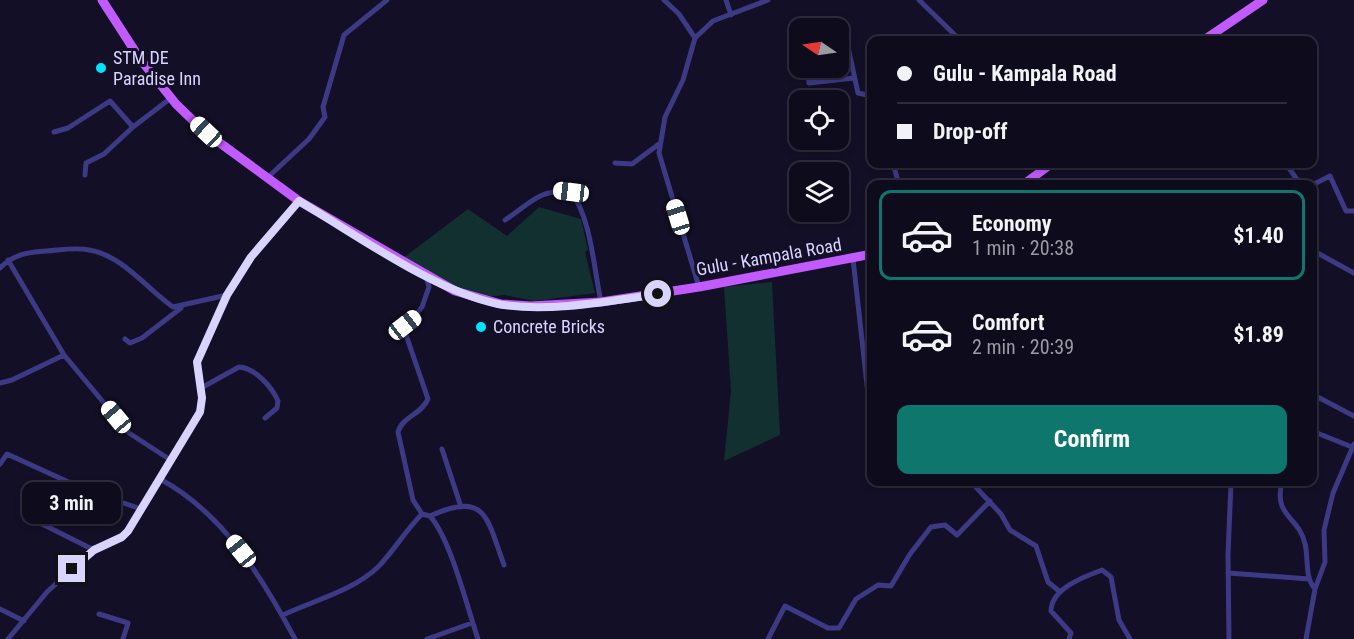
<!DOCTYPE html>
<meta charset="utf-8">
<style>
:root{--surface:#0e0b1c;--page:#171425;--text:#f1f3f6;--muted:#9b9ba3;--line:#2e2b3b;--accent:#0f766e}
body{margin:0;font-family:"Roboto Condensed",sans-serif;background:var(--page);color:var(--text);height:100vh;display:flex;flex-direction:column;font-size:22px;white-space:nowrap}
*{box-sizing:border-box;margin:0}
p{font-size:20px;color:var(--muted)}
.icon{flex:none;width:33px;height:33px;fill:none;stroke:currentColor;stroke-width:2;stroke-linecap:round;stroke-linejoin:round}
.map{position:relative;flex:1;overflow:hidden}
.details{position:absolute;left:867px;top:180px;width:450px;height:306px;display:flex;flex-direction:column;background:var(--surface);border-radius:12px;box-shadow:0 3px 9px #0003,0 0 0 2px var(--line)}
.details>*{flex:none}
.banner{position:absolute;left:867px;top:36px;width:450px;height:132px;border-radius:12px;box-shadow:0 3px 9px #0003,0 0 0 2px var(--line);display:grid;align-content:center;height:132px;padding:0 30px;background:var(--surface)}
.needle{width:39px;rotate:283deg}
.fabs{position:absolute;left:789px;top:18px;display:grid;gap:12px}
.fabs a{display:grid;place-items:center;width:60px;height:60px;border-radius:12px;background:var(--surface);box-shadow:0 3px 9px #0003,0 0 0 2px var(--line);font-size:30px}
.end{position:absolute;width:27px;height:27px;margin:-14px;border:8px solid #d9d4ff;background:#111;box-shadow:0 0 0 3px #111}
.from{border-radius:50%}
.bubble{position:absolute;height:42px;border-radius:12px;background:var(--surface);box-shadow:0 3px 9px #0003,0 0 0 2px var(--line);font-size:20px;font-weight:700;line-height:42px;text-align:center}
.car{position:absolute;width:18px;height:36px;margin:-18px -9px;border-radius:8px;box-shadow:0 0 4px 2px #0007;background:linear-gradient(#fff 24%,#345 0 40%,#fff 0 76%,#345 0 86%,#fff 0)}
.banner b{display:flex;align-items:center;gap:21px;height:57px;font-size:22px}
.banner b+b{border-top:2px solid var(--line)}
.banner i{width:15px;height:15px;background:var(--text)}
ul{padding:10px 0 0;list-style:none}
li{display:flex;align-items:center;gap:18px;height:90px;margin:0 12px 9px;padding:0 18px;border:3px solid transparent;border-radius:12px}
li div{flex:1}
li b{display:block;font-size:22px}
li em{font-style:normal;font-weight:700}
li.selected{border-color:var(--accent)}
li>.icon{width:54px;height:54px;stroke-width:1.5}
.primary-button{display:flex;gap:12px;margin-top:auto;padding:12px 30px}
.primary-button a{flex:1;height:69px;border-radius:12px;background:var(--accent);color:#fff;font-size:24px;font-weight:700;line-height:69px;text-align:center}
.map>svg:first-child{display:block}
</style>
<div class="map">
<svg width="1354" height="639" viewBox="0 0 1354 639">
<rect width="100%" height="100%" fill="#130f26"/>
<!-- green -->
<path fill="#12302f" d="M 539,207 L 581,219 L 588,250 L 585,252 L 595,293 L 535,301 L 504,295 L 486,297 L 447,284 L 402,259 L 468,209 L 507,236 Z
M 772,282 L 780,435 L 724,461 L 731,391 L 724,287 Z"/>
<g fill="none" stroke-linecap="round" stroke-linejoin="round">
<!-- street -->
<path stroke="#3d3a85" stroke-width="5" d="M 664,0 L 679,14 L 695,38
M 726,0 L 731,15
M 919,0 L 960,40
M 848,47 L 858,93 L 872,96
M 808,68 L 809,83 L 854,78
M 54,132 L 68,128 L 110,101 L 133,127
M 615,163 L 632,164 L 659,144
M 893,164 L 899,184
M 1289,168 L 1300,184
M 85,175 L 86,163 L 104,154 L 133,127 L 171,98
M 266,179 L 309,139 L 325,117 L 323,107 L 344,35 L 387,0
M 1312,185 L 1330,176 L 1346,211 L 1354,211
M 505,220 C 530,204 539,188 571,192 C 591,217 594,270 601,302
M 1312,250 L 1354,273
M 853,259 L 872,430
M 8,260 L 64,355 L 129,433 L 169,459
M 0,268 C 14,254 28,252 47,251 C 61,250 75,247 89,250 C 122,255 147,289 173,307 L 227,295
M 699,287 L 659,153 L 665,117 L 683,80 L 695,38 L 713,21 L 768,0
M 125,339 L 130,343 L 142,338 L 181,308
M 0,383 L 12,380 L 64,355
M 201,388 L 239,367 C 255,368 272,387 278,401 L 277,408 L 265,418
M 1312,394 L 1354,416
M 1312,431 L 1352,447
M 442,449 L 460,504
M 0,464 L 7,454 L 86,490 L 141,509
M 160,479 C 223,513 262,577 295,639
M 971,482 L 1001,514 L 1010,530 L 1036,546 L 1048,582 L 1059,591
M 1282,482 C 1273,517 1299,516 1305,544 C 1309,559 1304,576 1315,589
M 422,514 L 413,500 L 398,432 C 402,417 422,414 428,399 L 404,329 L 422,307 L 429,287 L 426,276
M 430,516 C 487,490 487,519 504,565
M 30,518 L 94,550
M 1228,573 L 1309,579
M 0,609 L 24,621
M 99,614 L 128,623 L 123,639
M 283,615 C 312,601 353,591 378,567 C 393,552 405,531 422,514 L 430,516 C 451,540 467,607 478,639
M 8,639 L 47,592 L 72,569 L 94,550 L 122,537 L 128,531 L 200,412 L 202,397 L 197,362 L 227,295 L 251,257 L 299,201
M 427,639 L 472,623
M 768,639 L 785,606 L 828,628 L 839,628 L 856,599 L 878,585 L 891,586 L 910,554 L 931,527 L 945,525 L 957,535 L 990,501
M 1069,639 L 1071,633 L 1051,611 C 1051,589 1083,577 1102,570 L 1111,577 L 1119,620 L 1130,639
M 1229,639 L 1228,555 L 1231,482
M 1306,639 L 1315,589 L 1325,562 L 1324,530 L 1333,493 L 1354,444"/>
<!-- primary -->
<path stroke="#c25bff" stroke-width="9" d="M 102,0 L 140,59 L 176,104 L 205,132 L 299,201 L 455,291 L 501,304 L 531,306 L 601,302 L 699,287 L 872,254
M 1204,40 L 1263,0
M 1024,184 L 1051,164"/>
</g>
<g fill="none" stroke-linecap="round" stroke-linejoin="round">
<!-- route -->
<path stroke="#d9d4ff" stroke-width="8" d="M 72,569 L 94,550 L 122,537 L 128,531 L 200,412 L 202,398 L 197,362 L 227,295 L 251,257 L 299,201 C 357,235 434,291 498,304 C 546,313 610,301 658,294"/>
</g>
<!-- markers -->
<g fill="#00e5ff" stroke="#130f26" stroke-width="2">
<circle cx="101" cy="68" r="6"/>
<circle cx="481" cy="327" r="6"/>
</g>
<g text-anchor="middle" stroke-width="6" stroke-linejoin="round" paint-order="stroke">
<!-- poi labels -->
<g font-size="18" fill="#d9d4ff" stroke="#130f26" text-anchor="start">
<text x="113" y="64">STM DE<tspan x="113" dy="21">Paradise Inn</tspan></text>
<text x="493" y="333">Concrete Bricks</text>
</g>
<!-- street labels -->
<g font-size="18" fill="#d9d4ff" stroke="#130f26">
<text transform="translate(769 257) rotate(-10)" y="6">Gulu - Kampala Road</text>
</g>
</g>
</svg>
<div class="fabs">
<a><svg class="needle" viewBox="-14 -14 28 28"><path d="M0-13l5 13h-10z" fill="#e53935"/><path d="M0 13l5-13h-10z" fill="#9b9ba3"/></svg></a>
<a><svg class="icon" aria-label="locate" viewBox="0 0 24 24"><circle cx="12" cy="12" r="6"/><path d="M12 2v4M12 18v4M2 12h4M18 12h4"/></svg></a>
<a><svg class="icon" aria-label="layers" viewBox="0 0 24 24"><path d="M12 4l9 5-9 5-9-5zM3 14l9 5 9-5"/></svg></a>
</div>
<i class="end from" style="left:658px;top:294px"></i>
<i class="end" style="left:72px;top:569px"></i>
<div class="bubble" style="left:22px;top:482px;width:99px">3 min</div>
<i class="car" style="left:206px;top:132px;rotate:313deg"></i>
<i class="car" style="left:571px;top:192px;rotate:277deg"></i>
<i class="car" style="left:678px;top:217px;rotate:343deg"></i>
<i class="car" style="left:405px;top:325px;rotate:52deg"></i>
<i class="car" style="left:116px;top:417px;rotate:320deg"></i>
<i class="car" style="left:241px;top:551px;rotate:321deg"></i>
<div class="banner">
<b><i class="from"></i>Gulu - Kampala Road</b>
<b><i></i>Drop-off</b>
</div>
<section class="details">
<ul>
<li class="selected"><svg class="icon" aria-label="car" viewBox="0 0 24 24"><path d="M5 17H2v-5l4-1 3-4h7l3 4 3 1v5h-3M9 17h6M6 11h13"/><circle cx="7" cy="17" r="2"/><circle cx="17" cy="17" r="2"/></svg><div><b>Economy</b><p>1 min · 20:38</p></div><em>$1.40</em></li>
<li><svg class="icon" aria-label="car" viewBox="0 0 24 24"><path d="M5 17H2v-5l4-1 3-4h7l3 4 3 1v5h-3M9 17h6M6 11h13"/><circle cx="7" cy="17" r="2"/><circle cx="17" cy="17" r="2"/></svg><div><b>Comfort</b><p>2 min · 20:39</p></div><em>$1.89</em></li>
</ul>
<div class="primary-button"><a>Confirm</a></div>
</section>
</div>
